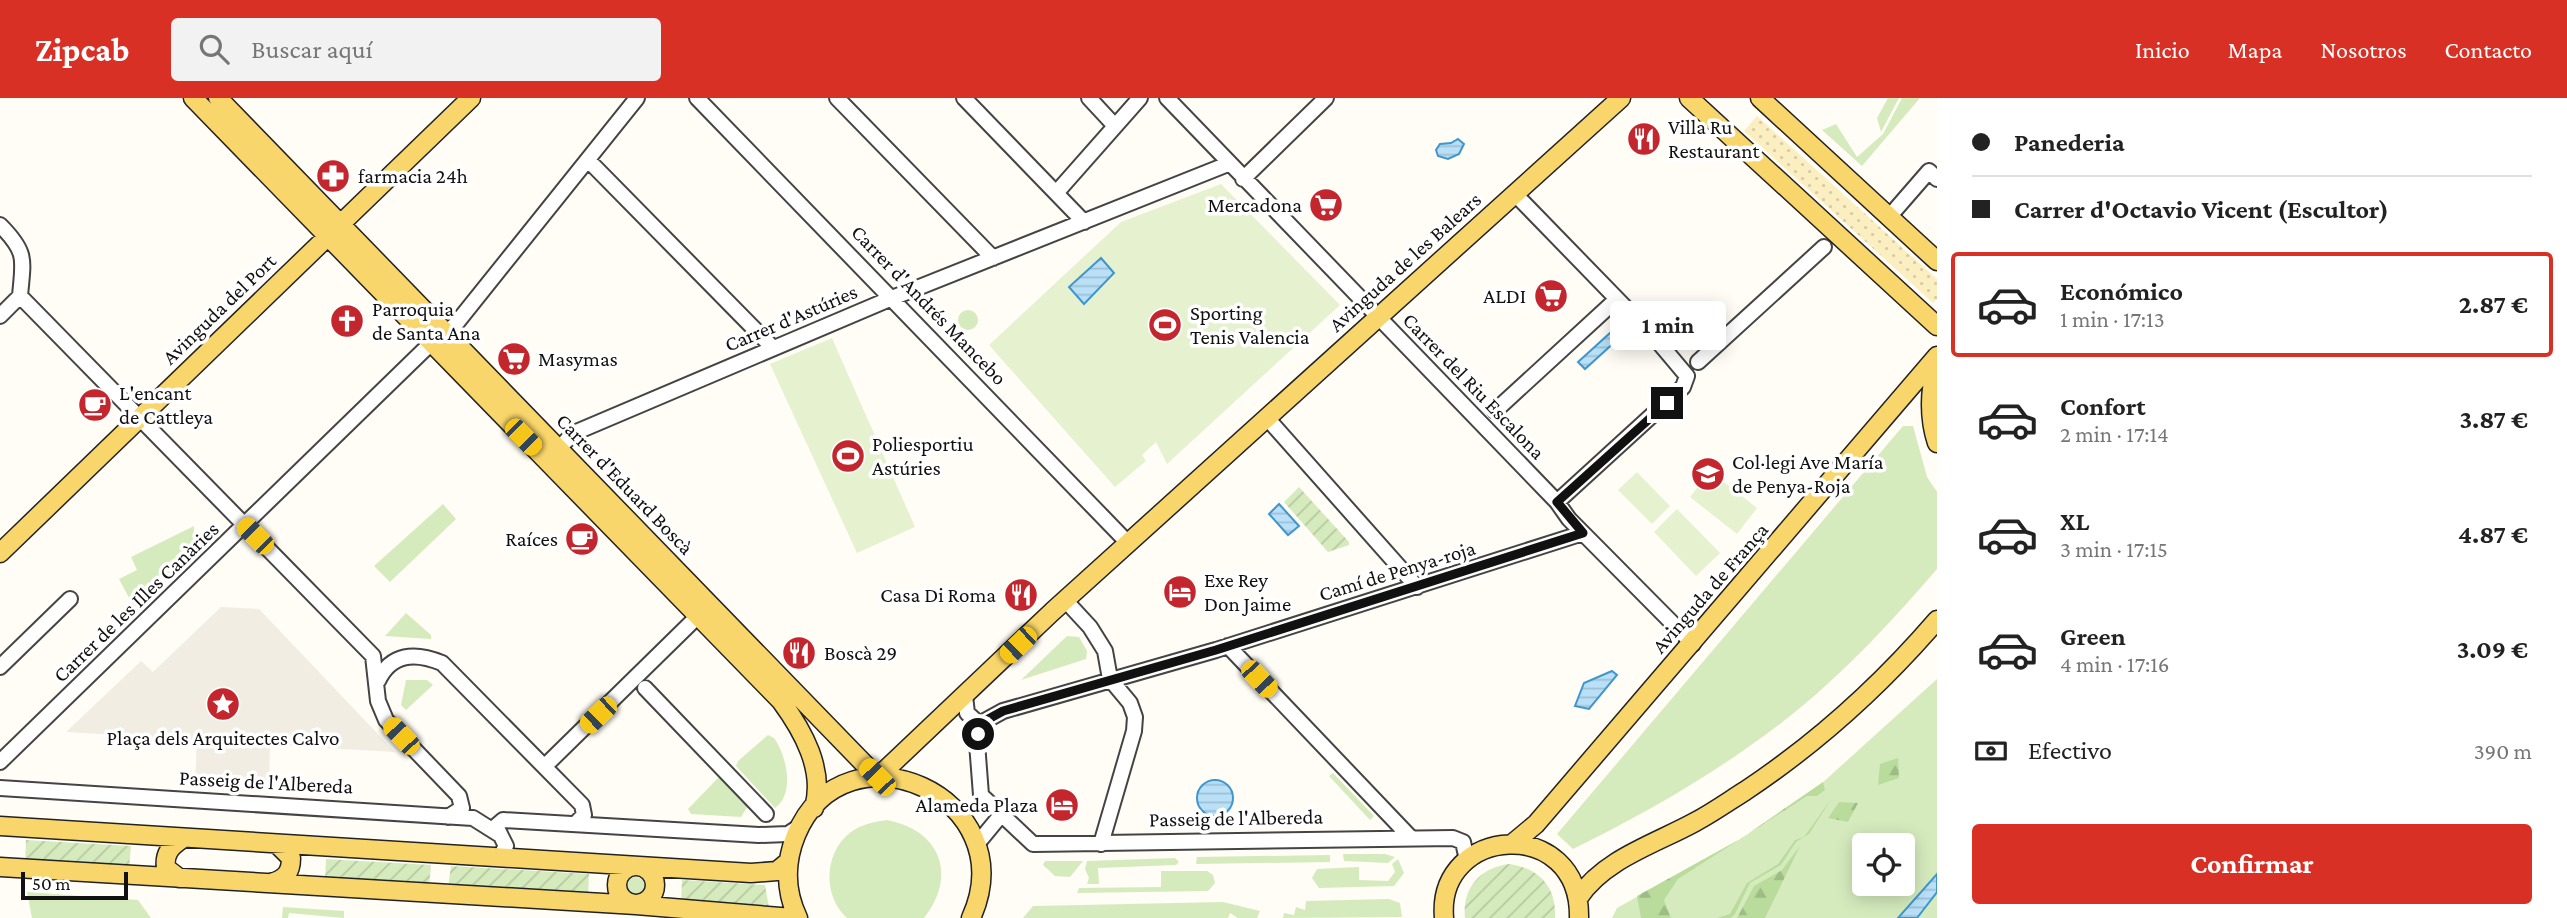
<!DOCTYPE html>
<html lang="es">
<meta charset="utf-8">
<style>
:root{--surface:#fff;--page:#f2f2f2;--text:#222;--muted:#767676;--line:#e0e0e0;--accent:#d93025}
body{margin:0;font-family:"Crimson Pro",serif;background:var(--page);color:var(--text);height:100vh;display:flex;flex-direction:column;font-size:26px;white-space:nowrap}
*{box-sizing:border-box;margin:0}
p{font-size:23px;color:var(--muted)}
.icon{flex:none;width:38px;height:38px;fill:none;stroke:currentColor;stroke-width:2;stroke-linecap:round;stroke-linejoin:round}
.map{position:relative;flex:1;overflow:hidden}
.details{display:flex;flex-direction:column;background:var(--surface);width:630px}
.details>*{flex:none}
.guide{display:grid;align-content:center;height:154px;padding:0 35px;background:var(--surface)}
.controls{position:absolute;left:1852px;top:735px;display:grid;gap:14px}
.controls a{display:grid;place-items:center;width:63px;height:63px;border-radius:7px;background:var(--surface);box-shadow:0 4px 18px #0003;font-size:35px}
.scale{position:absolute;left:21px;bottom:18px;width:107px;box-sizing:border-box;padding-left:7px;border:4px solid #111;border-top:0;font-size:19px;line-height:24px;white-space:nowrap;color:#111;-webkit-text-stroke:5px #fff;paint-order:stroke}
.end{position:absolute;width:32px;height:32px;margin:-16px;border:9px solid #111;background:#fff;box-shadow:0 0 0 4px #fff}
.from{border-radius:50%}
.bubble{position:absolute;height:49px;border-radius:7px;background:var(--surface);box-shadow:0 4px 18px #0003;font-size:23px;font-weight:700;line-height:49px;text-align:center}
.car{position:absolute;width:21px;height:42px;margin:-21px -10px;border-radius:9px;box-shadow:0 0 5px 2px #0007;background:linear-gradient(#f5c518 24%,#345 0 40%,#f5c518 0 76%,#345 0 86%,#f5c518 0)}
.guide b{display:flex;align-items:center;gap:24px;height:66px;font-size:26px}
.guide b+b{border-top:2px solid var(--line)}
.guide i{width:18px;height:18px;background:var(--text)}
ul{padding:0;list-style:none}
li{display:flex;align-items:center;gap:21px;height:105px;margin:0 14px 10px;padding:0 21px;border:4px solid transparent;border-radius:7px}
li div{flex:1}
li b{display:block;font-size:26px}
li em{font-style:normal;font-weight:700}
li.on{border-color:var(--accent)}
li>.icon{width:63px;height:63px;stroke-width:1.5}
.pay{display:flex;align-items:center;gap:18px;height:77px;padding:0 35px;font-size:26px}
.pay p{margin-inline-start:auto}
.action{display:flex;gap:14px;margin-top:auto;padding:14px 35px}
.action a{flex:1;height:80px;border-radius:7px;background:var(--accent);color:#fff;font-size:28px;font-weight:700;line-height:80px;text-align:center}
header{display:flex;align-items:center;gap:42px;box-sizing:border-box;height:98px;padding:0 35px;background:var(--accent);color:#fff}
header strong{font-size:33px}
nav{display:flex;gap:38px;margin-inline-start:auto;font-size:24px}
.search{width:490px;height:63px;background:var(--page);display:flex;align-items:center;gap:18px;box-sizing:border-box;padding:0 24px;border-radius:7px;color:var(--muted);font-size:26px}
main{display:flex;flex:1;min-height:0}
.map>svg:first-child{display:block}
</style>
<header>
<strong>Zipcab</strong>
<div class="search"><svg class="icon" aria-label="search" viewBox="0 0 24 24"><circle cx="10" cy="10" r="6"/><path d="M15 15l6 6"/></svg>Buscar aquí</div>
<nav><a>Inicio</a><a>Mapa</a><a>Nosotros</a><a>Contacto</a></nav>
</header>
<main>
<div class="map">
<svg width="1937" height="820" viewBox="0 0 1937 820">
<defs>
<pattern id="forest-firs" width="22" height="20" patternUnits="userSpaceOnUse" patternTransform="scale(1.75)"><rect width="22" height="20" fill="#b9dc9c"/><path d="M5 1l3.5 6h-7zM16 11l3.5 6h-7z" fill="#9ebc85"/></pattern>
<pattern id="sand-dots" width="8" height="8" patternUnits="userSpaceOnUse" patternTransform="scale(1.75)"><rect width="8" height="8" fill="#fbeec1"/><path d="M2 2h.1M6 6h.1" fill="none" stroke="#d6cba5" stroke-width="1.8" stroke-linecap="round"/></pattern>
<pattern id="garden-furrows" width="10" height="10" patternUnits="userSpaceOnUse" patternTransform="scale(1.75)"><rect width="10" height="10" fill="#d5ebbd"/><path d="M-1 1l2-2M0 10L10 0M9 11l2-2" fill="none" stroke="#b6c8a1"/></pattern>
<pattern id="water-rules" width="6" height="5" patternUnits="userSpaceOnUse" patternTransform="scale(1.75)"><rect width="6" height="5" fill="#b9e0f7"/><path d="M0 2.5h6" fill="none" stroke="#9ebfd3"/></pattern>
</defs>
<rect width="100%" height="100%" fill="#fffdf5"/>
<!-- grass -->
<path fill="#d5ebbd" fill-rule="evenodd" d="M 1888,0 L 1899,0 L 1881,34 L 1877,20 Z
M 1902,0 L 1920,0 L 1862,68 L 1822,32 L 1836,26 L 1857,59 L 1883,36 Z
M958 222a10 10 0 1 1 20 0a10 10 0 1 1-20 0Z
M 1903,328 L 1913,328 L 1927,379 L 1937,394 L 1937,471 C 1893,522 1847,572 1795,614 C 1727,669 1650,713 1573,751 L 1557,736 Z
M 443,406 L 456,421 L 390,484 L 374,468 Z
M 194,428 L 194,456 L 136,513 L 119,481 L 137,472 L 131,459 Z
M 406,515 L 431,537 L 431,541 L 385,538 Z
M 1067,538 L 1079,539 L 1087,553 L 1086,561 L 1021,582 Z
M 1937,581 L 1937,820 L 1612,820 L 1617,810 L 1742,740 L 1821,686 ZM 1864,747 L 1902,747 L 1902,786 L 1864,786 Z
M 406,582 L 427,582 L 433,587 L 406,612 L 401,607 Z
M 768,637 L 774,640 C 787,658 795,696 775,710 L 736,668 L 738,663 Z
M 1333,675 L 1374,718 L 1370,722 L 1329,678 Z
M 719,679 L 748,708 L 741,719 L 691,716 L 688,711 Z
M 887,722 C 940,732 958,777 924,820 L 847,820 C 822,798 824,754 851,734 C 862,726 874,724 887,722 Z
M 1343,756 L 1385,756 L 1395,759 L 1388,765 L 1344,763 Z
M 1330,757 L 1330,764 L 1196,766 L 1197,759 Z
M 1175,760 L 1179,764 L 1176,767 L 1098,770 L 1099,786 L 1087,786 L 1089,780 L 1085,771 L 1087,763 Z
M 1398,761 L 1404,775 L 1394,788 L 1319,790 L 1312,780 L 1317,771 L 1359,769 L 1359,782 L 1388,783 L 1395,774 L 1392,766 Z
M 1045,763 L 1083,763 L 1070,779 L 1055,778 L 1043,767 Z
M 1161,773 L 1207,773 L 1213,777 L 1215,785 L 1208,793 L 1077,795 L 1079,790 L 1161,789 Z
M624 790a11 11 0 1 1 22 0a11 11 0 1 1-22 0Z
M 27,794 L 138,802 L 151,820 L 32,820 Z
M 1389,801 L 1400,805 L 1402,819 L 1283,820 L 1284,815 L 1294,817 L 1296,809 L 1305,812 L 1306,803 Z
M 1223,804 L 1260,813 L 1257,820 L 1238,820 L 1230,815 L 1228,820 L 1023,820 L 1033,808 Z
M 283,809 L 344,813 L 344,820 L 289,815 L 288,820 L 282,820 Z"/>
<!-- forest -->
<path fill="url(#forest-firs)" d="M 1898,660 L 1899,680 L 1878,687 L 1880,666 Z
M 1823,684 L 1825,692 L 1817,698 L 1807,698 L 1678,781 L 1664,802 L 1671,820 L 1641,820 L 1637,798 L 1742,740 Z
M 1832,700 L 1809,736 L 1796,744 L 1781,767 L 1750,785 L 1735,816 L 1731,820 L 1717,820 L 1730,816 L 1747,785 L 1778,766 L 1795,742 L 1804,739 Z
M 1839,704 L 1858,705 L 1848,724 L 1828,720 Z
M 1800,748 L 1765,820 L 1737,820 L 1754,788 L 1782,772 Z"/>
<!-- sand -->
<path fill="url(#sand-dots)" d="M 1757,18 L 1937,181 L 1937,201 L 1933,205 L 1744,33 Z"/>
<!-- garden -->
<path fill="url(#garden-furrows)" d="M 1299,389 L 1349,444 L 1349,447 L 1328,454 L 1284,404 Z
M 26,742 L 131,748 L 129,770 L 25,763 Z
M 326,761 L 431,767 L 429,789 L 325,782 Z
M 1509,766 C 1539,770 1557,789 1555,820 L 1465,820 C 1462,790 1480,770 1509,766 Z
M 451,768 L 589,776 L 588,799 L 448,790 Z
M 682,782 L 765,787 L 769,810 L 681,804 Z"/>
<!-- pitch -->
<path fill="#e6f2cf" d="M 1221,86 L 1340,207 L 1167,366 L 1156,344 L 1142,357 L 1146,363 L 1115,389 L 989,247 L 1121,124 Z
M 832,240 L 915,429 L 857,455 L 770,266 Z
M 1710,373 L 1757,410 L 1737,436 L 1690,399 Z
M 1637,374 L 1670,408 L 1652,426 L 1618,392 Z
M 1677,411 L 1720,455 L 1696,478 L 1654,434 Z"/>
<!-- plaza -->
<path fill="#f1ede2" d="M 221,509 L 259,511 L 395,654 L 272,647 L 270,651 L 269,690 L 195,685 L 197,642 L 66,634 L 141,563 L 153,574 Z"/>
<!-- water -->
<path fill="url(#water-rules)" stroke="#3f96cf" stroke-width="2" d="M 1458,41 L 1464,46 L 1459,56 L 1448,61 L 1438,58 L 1436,52 L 1440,46 L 1451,45 Z
M 1101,160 L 1114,175 L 1084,206 L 1069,189 Z
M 1610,235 L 1617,242 L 1585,271 L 1578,264 Z
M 1279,406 L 1299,428 L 1288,437 L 1269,416 Z
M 1612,573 L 1617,577 L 1589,611 L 1575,608 L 1584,585 Z
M1197 700a18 18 0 1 1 36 0a18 18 0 1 1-36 0Z
M 1937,776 L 1937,794 L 1917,820 L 1898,820 Z"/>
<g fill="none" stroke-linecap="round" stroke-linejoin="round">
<!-- minor casing -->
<g stroke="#444" stroke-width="18">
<path id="minor" d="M 697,0 L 1128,445
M 837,0 L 993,160
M 964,0 L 1084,124
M 1089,0 L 1115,28
M 1167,0 L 1557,404 L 1569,421 L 1693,546
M 589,63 L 773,250
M 1243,81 L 1326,0
M 1057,94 L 1140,0
M 1515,96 L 1655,240 L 1687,278 L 1683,289 L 1557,404
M 1889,119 L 1929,73 L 1937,81
M 0,127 C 28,155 23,162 20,198 L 373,558 L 378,603 L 386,622 L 459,698 L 462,710 L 448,719
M 0,218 L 20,198
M 1698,264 L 1824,149
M 1495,313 L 1617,201
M 1267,320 L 1417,489
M 559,350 L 574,335 L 892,200 L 1228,66
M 1065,502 L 1090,529 L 1105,553 L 1110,581 L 1130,605 L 1135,619 L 1134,633 L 1101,746
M 1228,548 L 1411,740
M 0,569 L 70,501
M 378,583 C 391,555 415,554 442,565 L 582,707 L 584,717 L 575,726
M 645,590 L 766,716
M 965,598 L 967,615 L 977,624 L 983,624
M 983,624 L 1003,613 L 1216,552 L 1583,435
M 983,624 L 977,645 L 981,697 L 1033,746 L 1453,740 L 1463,744 L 1467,762
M 0,664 L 424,252 L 455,227 L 637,0
M 545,668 L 698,518
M 0,690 L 473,720 L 500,737
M 977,746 L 1001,717
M 499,760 L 506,748 L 496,728 L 503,722 L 759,737 L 788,736 L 800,728"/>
</g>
<!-- major casing -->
<g stroke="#222" stroke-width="21">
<path id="major" d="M 193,0 L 781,603 C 803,633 825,672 814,710
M 218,0 L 877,679
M 1689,0 L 1937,228
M 1760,0 L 1937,163
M 1937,268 C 1929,292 1929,321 1937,345
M 0,455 L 471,0
M 878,679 L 1053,513 L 1621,0
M 0,728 L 751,775 L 777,773 L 788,764
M 1512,746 L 1536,726 L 1937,258
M617 787a19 19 0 1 1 38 0a19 19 0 1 1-38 0Z
M 0,769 L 636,807 L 793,820
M 179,780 L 166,770 C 164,756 170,749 182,741
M 271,785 C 285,781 291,775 291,760 L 278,747
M 1579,799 C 1604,761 1657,745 1695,724 C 1712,715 1729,703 1745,693 C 1817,645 1881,587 1937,522
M 798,820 C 785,793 785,764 796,737 C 845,619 1026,699 971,820
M 1444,820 C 1436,727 1581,717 1579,820"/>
</g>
<!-- minor -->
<use href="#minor" stroke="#fff" stroke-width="14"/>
<!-- major -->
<use href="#major" stroke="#f9d66b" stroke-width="18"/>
</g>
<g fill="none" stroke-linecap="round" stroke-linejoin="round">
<!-- route -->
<path stroke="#111" stroke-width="9" d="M 978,636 L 983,624 L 1003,613 L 1216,552 L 1583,435 L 1557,404 L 1667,305"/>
</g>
<!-- icons -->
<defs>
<g id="restaurant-disc" transform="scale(1.75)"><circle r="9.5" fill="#c4262e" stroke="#fff"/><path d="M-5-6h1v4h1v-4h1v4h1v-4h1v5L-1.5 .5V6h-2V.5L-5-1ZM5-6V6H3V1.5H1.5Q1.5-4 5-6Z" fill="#fff"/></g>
<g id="pharmacy-disc" transform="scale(1.75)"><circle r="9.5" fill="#c4262e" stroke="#fff"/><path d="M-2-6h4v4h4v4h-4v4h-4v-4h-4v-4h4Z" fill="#fff"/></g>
<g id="supermarket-disc" transform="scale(1.75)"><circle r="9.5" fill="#c4262e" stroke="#fff"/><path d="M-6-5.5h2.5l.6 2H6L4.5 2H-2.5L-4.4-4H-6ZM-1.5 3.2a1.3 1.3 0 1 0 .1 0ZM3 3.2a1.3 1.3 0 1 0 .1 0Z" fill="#fff"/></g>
<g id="church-disc" transform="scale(1.75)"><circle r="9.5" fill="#c4262e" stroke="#fff"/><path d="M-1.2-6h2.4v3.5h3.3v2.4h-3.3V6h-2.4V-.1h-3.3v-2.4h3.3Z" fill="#fff"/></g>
<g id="stadium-disc" transform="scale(1.75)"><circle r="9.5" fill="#c4262e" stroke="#fff"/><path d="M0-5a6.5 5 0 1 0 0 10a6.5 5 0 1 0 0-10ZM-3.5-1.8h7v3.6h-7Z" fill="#fff"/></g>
<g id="cafe-disc" transform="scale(1.75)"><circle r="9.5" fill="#c4262e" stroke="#fff"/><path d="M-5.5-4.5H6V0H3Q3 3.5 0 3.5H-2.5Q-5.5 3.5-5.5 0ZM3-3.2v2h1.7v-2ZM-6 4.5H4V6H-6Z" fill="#fff"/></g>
<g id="school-disc" transform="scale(1.75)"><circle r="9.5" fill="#c4262e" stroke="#fff"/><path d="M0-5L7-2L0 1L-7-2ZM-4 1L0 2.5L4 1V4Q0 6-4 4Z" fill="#fff"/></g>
<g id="hotel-disc" transform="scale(1.75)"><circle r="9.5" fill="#c4262e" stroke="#fff"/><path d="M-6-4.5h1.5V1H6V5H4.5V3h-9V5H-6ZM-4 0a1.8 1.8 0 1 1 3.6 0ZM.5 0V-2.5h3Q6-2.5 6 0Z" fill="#fff"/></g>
<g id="sight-disc" transform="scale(1.75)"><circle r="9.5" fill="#c4262e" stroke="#fff"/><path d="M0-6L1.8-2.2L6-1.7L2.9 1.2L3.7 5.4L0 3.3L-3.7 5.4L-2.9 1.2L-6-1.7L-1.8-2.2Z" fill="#fff"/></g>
</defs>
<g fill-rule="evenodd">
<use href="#restaurant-disc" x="1644" y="41"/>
<use href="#pharmacy-disc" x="333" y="78"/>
<use href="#supermarket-disc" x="1326" y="107"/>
<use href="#supermarket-disc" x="1551" y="198"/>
<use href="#church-disc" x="347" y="223"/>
<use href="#stadium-disc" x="1165" y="227"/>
<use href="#supermarket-disc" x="514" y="261"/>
<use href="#cafe-disc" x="95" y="307"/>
<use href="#stadium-disc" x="848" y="358"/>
<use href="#school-disc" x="1708" y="376"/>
<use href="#cafe-disc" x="582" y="441"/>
<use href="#hotel-disc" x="1180" y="494"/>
<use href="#restaurant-disc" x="1021" y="497"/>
<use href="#restaurant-disc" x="799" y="555"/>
<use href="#sight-disc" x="223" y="606"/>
<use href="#hotel-disc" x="1062" y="707"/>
</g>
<g text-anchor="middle" stroke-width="7" stroke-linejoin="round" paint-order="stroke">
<!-- poi labels -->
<g font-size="21" fill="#111" stroke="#fff" text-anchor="start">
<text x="1668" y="36">Villa Ru<tspan x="1668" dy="24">Restaurant</tspan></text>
<text x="358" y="85">farmacia 24h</text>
<text x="1302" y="114" text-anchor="end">Mercadona</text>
<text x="1526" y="205" text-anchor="end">ALDI</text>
<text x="372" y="218">Parroquia<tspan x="372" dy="24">de Santa Ana</tspan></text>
<text x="1190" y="222">Sporting<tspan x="1190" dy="24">Tenis Valencia</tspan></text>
<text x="538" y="268">Masymas</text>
<text x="119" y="302">L'encant<tspan x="119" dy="24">de Cattleya</tspan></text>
<text x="872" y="353">Poliesportiu<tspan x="872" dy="24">Astúries</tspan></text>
<text x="1732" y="371">Col·legi Ave María<tspan x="1732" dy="24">de Penya-Roja</tspan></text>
<text x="558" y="448" text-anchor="end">Raíces</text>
<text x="1204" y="489">Exe Rey<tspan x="1204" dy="24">Don Jaime</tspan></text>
<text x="996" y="504" text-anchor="end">Casa Di Roma</text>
<text x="824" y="562">Boscà 29</text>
<text x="223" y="647" text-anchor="middle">Plaça dels Arquitectes Calvo</text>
<text x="1038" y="714" text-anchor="end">Alameda Plaza</text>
</g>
<!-- street labels -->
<g font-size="21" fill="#111" stroke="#fff">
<text transform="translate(1405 164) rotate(-42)" y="7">Avinguda de les Balears</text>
<text transform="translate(929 207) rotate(46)" y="7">Carrer d'Andrés Mancebo</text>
<text transform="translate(219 211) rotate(-44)" y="7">Avinguda del Port</text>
<text transform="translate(791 220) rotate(-23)" y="7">Carrer d'Astúries</text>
<text transform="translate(1474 288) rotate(46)" y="7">Carrer del Riu Escalona</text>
<text transform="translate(625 386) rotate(46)" y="7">Carrer d'Eduard Boscà</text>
<text transform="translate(1397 473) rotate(-17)" y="7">Camí de Penya-roja</text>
<text transform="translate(1710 490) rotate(-49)" y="7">Avinguda de França</text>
<text transform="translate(136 504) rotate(-44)" y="7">Carrer de les Illes Canàries</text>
<text transform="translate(266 684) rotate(3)" y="7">Passeig de l'Albereda</text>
<text transform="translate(1236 720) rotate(-1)" y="7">Passeig de l'Albereda</text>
</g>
</g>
</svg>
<div class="controls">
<a><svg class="icon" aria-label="locate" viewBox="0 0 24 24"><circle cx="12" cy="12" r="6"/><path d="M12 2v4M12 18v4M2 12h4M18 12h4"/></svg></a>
</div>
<div class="scale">50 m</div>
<i class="end from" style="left:978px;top:636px"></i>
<i class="end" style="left:1667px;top:305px"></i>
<div class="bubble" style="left:1610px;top:203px;width:116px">1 min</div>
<i class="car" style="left:523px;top:339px;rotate:135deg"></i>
<i class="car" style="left:255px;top:438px;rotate:315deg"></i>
<i class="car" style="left:1018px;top:547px;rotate:226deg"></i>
<i class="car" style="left:1259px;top:581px;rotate:137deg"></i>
<i class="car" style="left:598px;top:617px;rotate:226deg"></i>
<i class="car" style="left:401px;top:638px;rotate:317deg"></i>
<i class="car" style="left:877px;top:679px;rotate:316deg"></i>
</div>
<section class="details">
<div class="guide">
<b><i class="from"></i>Panederia</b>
<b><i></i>Carrer d'Octavio Vicent (Escultor)</b>
</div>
<ul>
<li class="on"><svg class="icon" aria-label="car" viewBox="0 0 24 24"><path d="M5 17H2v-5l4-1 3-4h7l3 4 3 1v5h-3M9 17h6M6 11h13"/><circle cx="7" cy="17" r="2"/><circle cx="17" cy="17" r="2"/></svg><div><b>Económico</b><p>1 min · 17:13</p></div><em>2.87 €</em></li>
<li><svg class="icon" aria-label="car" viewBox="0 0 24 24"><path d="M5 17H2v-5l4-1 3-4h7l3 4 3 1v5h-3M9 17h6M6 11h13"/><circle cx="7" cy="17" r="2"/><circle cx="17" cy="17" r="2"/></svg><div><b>Confort</b><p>2 min · 17:14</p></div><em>3.87 €</em></li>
<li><svg class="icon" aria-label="car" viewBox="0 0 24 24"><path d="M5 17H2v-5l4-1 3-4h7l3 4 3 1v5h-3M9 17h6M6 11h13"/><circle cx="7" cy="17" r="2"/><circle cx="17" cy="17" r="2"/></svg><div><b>XL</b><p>3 min · 17:15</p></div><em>4.87 €</em></li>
<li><svg class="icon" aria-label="car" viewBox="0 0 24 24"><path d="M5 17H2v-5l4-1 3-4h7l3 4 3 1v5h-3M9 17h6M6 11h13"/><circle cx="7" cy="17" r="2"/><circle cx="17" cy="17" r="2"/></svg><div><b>Green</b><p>4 min · 17:16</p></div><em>3.09 €</em></li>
</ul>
<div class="pay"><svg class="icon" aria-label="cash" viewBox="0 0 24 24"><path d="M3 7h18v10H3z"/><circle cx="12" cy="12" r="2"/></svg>Efectivo<p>390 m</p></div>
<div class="action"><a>Confirmar</a></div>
</section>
</main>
